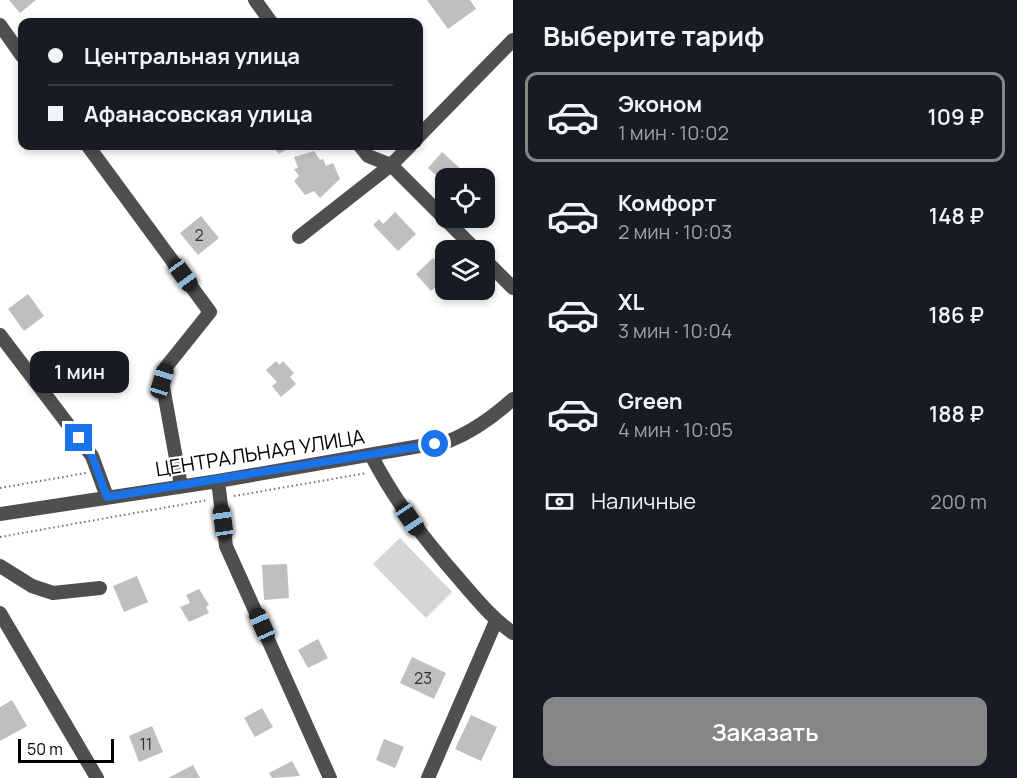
<!DOCTYPE html>
<html lang="ru">
<meta charset="utf-8">
<style>
:root{--surface:#171b24;--page:#242831;--text:#f1f3f6;--muted:#9ea1a6;--line:#363941;--accent:#858687}
body{margin:0;font-family:Manrope,sans-serif;background:var(--page);color:var(--text);height:100vh;display:flex;flex-direction:column;font-size:22px;white-space:nowrap}
*{box-sizing:border-box;margin:0}
p{font-size:20px;color:var(--muted)}
.icon{flex:none;width:33px;height:33px;fill:none;stroke:currentColor;stroke-width:2;stroke-linecap:round;stroke-linejoin:round}
.map{position:relative;flex:1;overflow:hidden}
.side{display:flex;flex-direction:column;background:var(--surface);width:504px}
.side>*{flex:none}
.banner{position:absolute;left:18px;top:18px;width:405px;height:132px;border-radius:12px;box-shadow:0 3px 9px #0003;display:grid;align-content:center;height:132px;padding:0 30px;background:var(--surface)}
.tools{position:absolute;left:435px;top:168px;display:grid;gap:12px}
.tools a{display:grid;place-items:center;width:60px;height:60px;border-radius:12px;background:var(--surface);box-shadow:0 3px 9px #0003;font-size:30px}
.scale{position:absolute;left:18px;bottom:15px;width:96px;box-sizing:border-box;padding-left:6px;border:3px solid #000;border-top:0;font-size:16px;line-height:21px;white-space:nowrap;color:#000;-webkit-text-stroke:4px #fff;paint-order:stroke}
.end{position:absolute;width:27px;height:27px;margin:-14px;border:8px solid #1a73e8;background:#fff;box-shadow:0 0 0 3px #fff}
.from{border-radius:50%}
.bubble{position:absolute;height:42px;border-radius:12px;background:var(--surface);box-shadow:0 3px 9px #0003;font-size:20px;font-weight:600;line-height:42px;text-align:center}
.car{position:absolute;width:18px;height:36px;margin:-18px -9px;border-radius:8px;box-shadow:0 0 4px 2px #0007;background:linear-gradient(#222 24%,#8ab4d8 0 40%,#222 0 76%,#8ab4d8 0 86%,#222 0)}
.banner b{display:flex;align-items:center;gap:21px;height:57px;font-size:22px}
.banner b+b{border-top:2px solid var(--line)}
.banner i{width:15px;height:15px;background:var(--text)}
ul{padding:0;list-style:none}
li{display:flex;align-items:center;gap:18px;height:90px;margin:0 12px 9px;padding:0 18px;border:3px solid transparent;border-radius:12px}
li div{flex:1}
li b{display:block;font-size:22px}
li em{font-style:normal;font-weight:600}
li.current{border-color:var(--accent)}
li>.icon{width:54px;height:54px;stroke-width:1.5}
h2{padding:0 30px;font-size:27px;line-height:72px}
.pay{display:flex;align-items:center;gap:15px;height:66px;padding:0 30px;font-size:22px}
.pay p{margin-inline-start:auto}
.primary-button{display:flex;gap:12px;margin-top:auto;padding:12px 30px}
.primary-button a{flex:1;height:69px;border-radius:12px;background:var(--accent);color:#fff;font-size:24px;font-weight:600;line-height:69px;text-align:center}
main{display:flex;flex:1;min-height:0}
.map>svg:first-child{display:block}
</style>
<main>
<div class="map">
<svg width="513" height="778" viewBox="0 0 513 778">
<rect width="100%" height="100%" fill="#fff"/>
<!-- green -->
<path fill="#d6d6d6" d="M 400,538 L 452,592 L 426,618 L 373,564 Z"/>
<!-- building -->
<path fill="#bfbfbf" d="M 9,0 L 36,0 L 20,13 Z
M 427,0 L 470,0 L 476,9 L 448,29 Z
M 272,146 L 292,146 L 279,154 Z
M 314,151 L 320,160 L 323,159 L 326,166 L 333,163 L 340,179 L 320,198 L 314,191 L 305,195 L 294,181 L 299,176 L 294,169 L 298,168 L 294,157 Z
M 442,152 L 462,170 L 454,178 L 446,178 L 446,186 L 443,183 L 440,186 L 435,181 L 438,177 L 428,168 Z
M 395,212 L 416,234 L 398,251 L 373,225 L 379,219 L 383,224 Z
M 201,216 L 219,238 L 198,255 L 180,233 Z
M 433,258 L 446,271 L 446,278 L 431,291 L 416,274 Z
M 28,294 L 44,316 L 24,331 L 8,309 Z
M 276,361 L 279,365 L 283,361 L 294,373 L 290,377 L 296,384 L 281,397 L 272,386 L 277,382 L 266,370 Z
M 287,564 L 289,598 L 264,600 L 262,565 Z
M 137,576 L 148,602 L 124,612 L 113,586 Z
M 199,589 L 209,605 L 206,607 L 209,613 L 189,622 L 180,607 L 190,603 L 186,595 Z
M 318,639 L 328,658 L 308,668 L 298,650 Z
M 412,657 L 446,673 L 434,699 L 400,683 Z
M 12,700 L 27,726 L 0,741 L 0,707 Z
M 262,708 L 273,727 L 255,737 L 244,718 Z
M 471,715 L 497,727 L 481,761 L 455,749 Z
M 152,726 L 163,752 L 139,762 L 129,736 Z
M 384,739 L 404,747 L 395,768 L 376,760 Z
M 292,761 L 300,776 L 272,778 L 269,773 Z
M 193,765 L 200,778 L 168,778 Z"/>
<g fill="none" stroke-linecap="round" stroke-linejoin="round">
<!-- path -->
<path stroke="#717171" stroke-width="2" stroke-dasharray="1.5 3" stroke-linecap="butt" d="M 0,488 L 86,473
M 234,496 L 367,473
M 0,537 L 208,500"/>
<!-- minor -->
<path stroke="#4f4f4f" stroke-width="14" d="M 255,0 L 271,22
M 0,25 L 22,56
M 418,137 L 513,40
M 88,146 L 210,312 L 166,367 L 162,381 L 181,486
M 360,146 L 368,156 L 391,165 L 476,250
M 299,237 L 391,165 L 410,146
M 484,259 L 513,288
M 0,335 L 92,456 L 107,497
M 371,455 C 396,503 425,540 460,580 C 477,600 492,618 513,633
M 218,481 L 226,546 L 330,778
M 0,514 L 218,481 L 449,441 C 474,431 493,417 513,399
M 0,566 L 32,586 L 53,593 L 100,588
M 0,613 L 97,778
M 428,778 L 496,621"/>
</g>
<g fill="none" stroke-linecap="round" stroke-linejoin="round">
<!-- route -->
<path stroke="#1a73e8" stroke-width="8" d="M 79,438 L 92,456 L 107,497 L 435,444"/>
</g>
<g text-anchor="middle" stroke-width="4.5" stroke-linejoin="round" paint-order="stroke">
<!-- number labels -->
<g font-size="16" fill="#303030">
<text x="199" y="241">2</text>
<text x="423" y="684">23</text>
<text x="146" y="750">11</text>
</g>
<!-- street labels -->
<g font-size="20" fill="#000" stroke="#fff">
<text transform="translate(260 453) rotate(-9)" y="7">ЦЕНТРАЛЬНАЯ УЛИЦА</text>
</g>
</g>
</svg>
<div class="tools">
<a><svg class="icon" aria-label="locate" viewBox="0 0 24 24"><circle cx="12" cy="12" r="6"/><path d="M12 2v4M12 18v4M2 12h4M18 12h4"/></svg></a>
<a><svg class="icon" aria-label="layers" viewBox="0 0 24 24"><path d="M12 4l9 5-9 5-9-5zM3 14l9 5 9-5"/></svg></a>
</div>
<div class="scale">50 m</div>
<i class="end from" style="left:435px;top:444px"></i>
<i class="end" style="left:79px;top:438px"></i>
<div class="bubble" style="left:30px;top:351px;width:99px">1 мин</div>
<i class="car" style="left:183px;top:275px;rotate:144deg"></i>
<i class="car" style="left:162px;top:381px;rotate:17deg"></i>
<i class="car" style="left:410px;top:519px;rotate:146deg"></i>
<i class="car" style="left:223px;top:522px;rotate:352deg"></i>
<i class="car" style="left:262px;top:625px;rotate:336deg"></i>
<div class="banner">
<b><i class="from"></i>Центральная улица</b>
<b><i></i>Афанасовская улица</b>
</div>
</div>
<section class="side">
<h2>Выберите тариф</h2>
<ul>
<li class="current"><svg class="icon" aria-label="car" viewBox="0 0 24 24"><path d="M5 17H2v-5l4-1 3-4h7l3 4 3 1v5h-3M9 17h6M6 11h13"/><circle cx="7" cy="17" r="2"/><circle cx="17" cy="17" r="2"/></svg><div><b>Эконом</b><p>1 мин · 10:02</p></div><em>109 ₽</em></li>
<li><svg class="icon" aria-label="car" viewBox="0 0 24 24"><path d="M5 17H2v-5l4-1 3-4h7l3 4 3 1v5h-3M9 17h6M6 11h13"/><circle cx="7" cy="17" r="2"/><circle cx="17" cy="17" r="2"/></svg><div><b>Комфорт</b><p>2 мин · 10:03</p></div><em>148 ₽</em></li>
<li><svg class="icon" aria-label="car" viewBox="0 0 24 24"><path d="M5 17H2v-5l4-1 3-4h7l3 4 3 1v5h-3M9 17h6M6 11h13"/><circle cx="7" cy="17" r="2"/><circle cx="17" cy="17" r="2"/></svg><div><b>XL</b><p>3 мин · 10:04</p></div><em>186 ₽</em></li>
<li><svg class="icon" aria-label="car" viewBox="0 0 24 24"><path d="M5 17H2v-5l4-1 3-4h7l3 4 3 1v5h-3M9 17h6M6 11h13"/><circle cx="7" cy="17" r="2"/><circle cx="17" cy="17" r="2"/></svg><div><b>Green</b><p>4 мин · 10:05</p></div><em>188 ₽</em></li>
</ul>
<div class="pay"><svg class="icon" aria-label="cash" viewBox="0 0 24 24"><path d="M3 7h18v10H3z"/><circle cx="12" cy="12" r="2"/></svg>Наличные<p>200 m</p></div>
<div class="primary-button"><a>Заказать</a></div>
</section>
</main>
